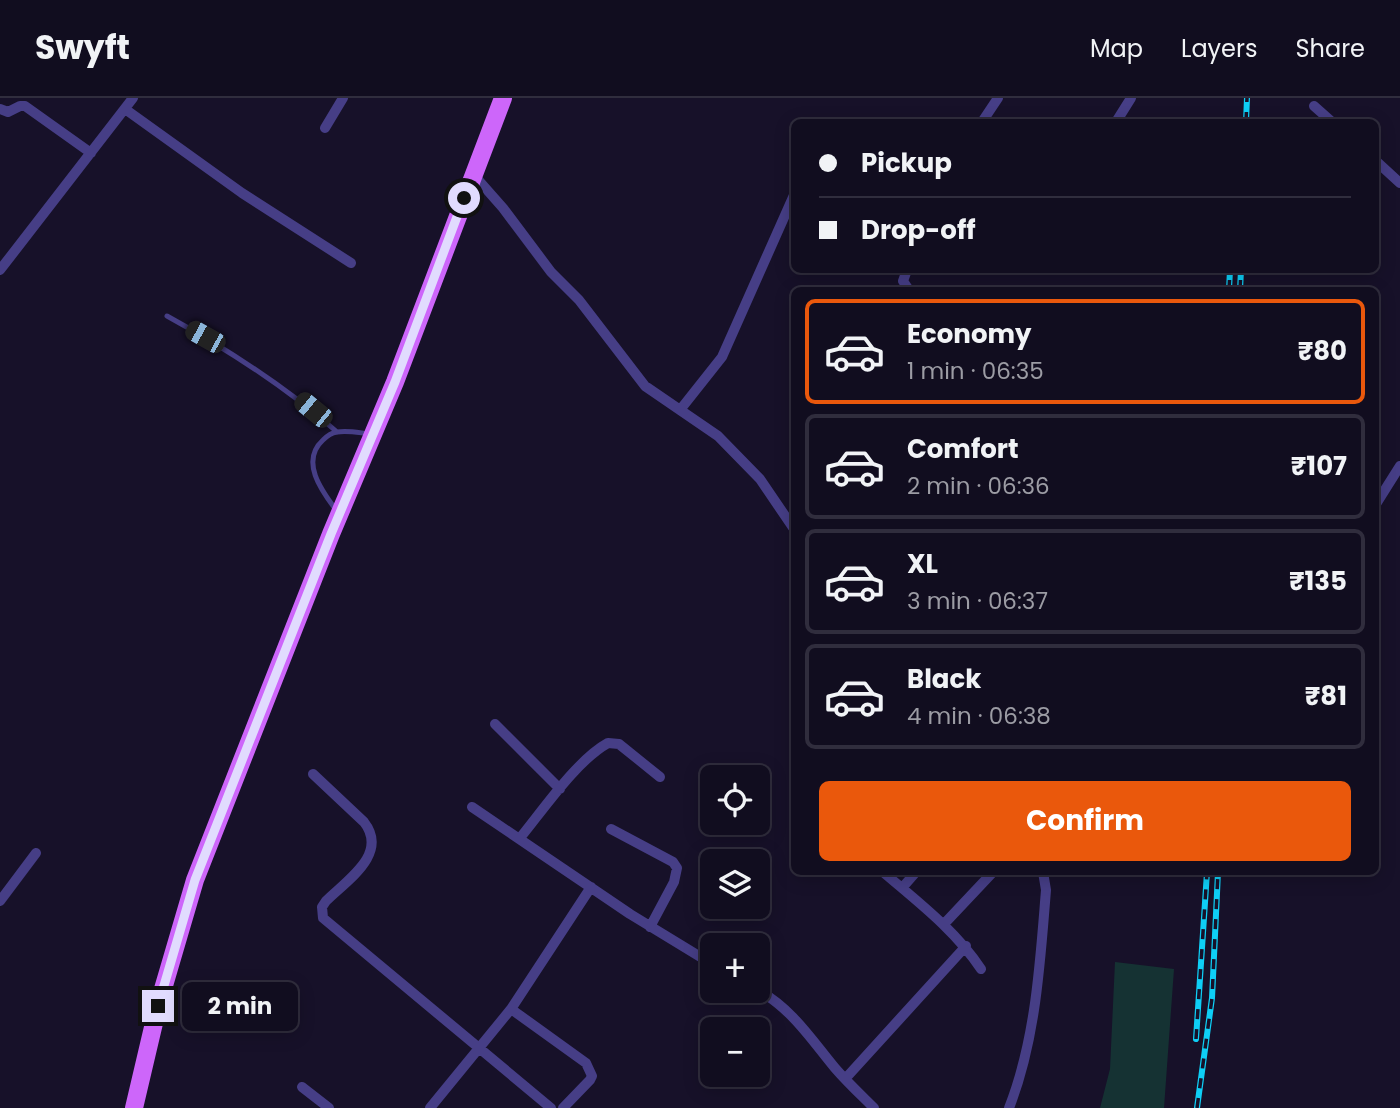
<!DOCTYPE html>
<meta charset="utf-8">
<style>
:root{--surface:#110d1f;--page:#1e1b2c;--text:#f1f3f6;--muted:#9c9ca4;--line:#302d3d;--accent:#ea580c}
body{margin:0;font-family:Poppins,sans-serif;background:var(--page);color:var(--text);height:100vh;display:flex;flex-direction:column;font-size:26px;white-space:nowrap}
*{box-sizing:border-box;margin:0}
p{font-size:23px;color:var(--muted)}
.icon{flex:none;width:38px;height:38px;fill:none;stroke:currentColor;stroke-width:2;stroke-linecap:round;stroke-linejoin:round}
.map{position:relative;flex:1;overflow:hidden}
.details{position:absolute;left:791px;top:189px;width:588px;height:588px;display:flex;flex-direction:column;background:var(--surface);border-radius:10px;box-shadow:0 4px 18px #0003,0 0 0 2px var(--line)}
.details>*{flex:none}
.hud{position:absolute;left:791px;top:21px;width:588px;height:154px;border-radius:10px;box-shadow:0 4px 18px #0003,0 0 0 2px var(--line);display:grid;align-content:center;height:154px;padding:0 28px;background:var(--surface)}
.fabs{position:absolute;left:700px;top:667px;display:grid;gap:14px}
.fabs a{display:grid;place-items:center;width:70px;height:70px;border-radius:10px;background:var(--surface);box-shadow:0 4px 18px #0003,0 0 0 2px var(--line);font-size:35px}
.end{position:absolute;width:32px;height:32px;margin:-16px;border:9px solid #e1dbfe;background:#111;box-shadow:0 0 0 4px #111}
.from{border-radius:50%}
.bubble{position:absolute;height:49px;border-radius:10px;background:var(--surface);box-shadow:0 4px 18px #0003,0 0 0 2px var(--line);font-size:23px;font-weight:700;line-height:49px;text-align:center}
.car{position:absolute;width:21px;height:42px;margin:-21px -10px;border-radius:9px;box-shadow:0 0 5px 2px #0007;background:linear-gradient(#222 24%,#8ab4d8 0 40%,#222 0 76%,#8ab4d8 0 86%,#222 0)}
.hud b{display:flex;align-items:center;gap:24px;height:66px;font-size:26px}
.hud b+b{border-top:2px solid var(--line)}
.hud i{width:18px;height:18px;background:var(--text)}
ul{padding:12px 0 0;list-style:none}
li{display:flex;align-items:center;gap:21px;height:105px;margin:0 14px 10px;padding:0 14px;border:4px solid var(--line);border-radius:10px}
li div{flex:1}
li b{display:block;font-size:26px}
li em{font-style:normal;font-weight:700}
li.active{border-color:var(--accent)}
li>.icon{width:63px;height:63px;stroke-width:1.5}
.cta{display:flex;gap:14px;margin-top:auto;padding:14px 28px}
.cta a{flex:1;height:80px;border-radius:10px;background:var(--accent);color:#fff;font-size:28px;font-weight:700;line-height:80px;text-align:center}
header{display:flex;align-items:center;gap:42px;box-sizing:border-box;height:98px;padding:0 35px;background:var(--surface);border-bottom:2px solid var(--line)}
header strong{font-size:33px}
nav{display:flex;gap:38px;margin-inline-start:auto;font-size:24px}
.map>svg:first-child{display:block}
</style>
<header>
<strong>Swyft</strong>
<nav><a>Map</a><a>Layers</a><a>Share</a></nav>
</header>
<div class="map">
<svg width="1400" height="1010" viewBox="0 0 1400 1010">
<rect width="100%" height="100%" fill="#171129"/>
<!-- green -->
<path fill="#153233" d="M 1115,864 L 1174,871 L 1164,1010 L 1100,1010 L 1110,971 Z"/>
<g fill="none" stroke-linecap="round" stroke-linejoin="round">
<!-- lane -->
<path stroke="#463e86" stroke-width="5" d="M 167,218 C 227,251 285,288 337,334
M 336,412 C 321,392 300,363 323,342 C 327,338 331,335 337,334 C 348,332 360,335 371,336"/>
<!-- street -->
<path stroke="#463e86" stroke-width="10" d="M 1314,8 L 1332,24
M 0,11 L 8,14 L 20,8 L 25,8 L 91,55
M 125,11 L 242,95 L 351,165
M 982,24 L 998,0
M 1116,24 L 1131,0
M 325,30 L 343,0
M 1376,63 L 1400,85
M 473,76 L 503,110 L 551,174 L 579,202 L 645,288 L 718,338 L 760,381 L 794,431
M 0,172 L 133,0
M 907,172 L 903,183 L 909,192
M 680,312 L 722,259 L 794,97
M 1376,406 L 1400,368
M 495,626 L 560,691
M 313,676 L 364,724 C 389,756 347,782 326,803 L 322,809 L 323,820 L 551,1010
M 472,709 L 630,816 L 712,866
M 611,731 L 673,764 L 677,770 L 674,784 L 650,829
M 520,740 C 543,712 577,662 608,645 L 619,646 L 660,679
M 883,774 C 918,804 955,832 981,871
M 902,790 L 916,774
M 0,803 L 36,755
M 944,826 L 993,774
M 758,892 C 792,911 811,941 835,970 C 847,984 861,997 874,1010
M 511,911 L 591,789
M 845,981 L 966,848
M 302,989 L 329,1010
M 430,1010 L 511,911 L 586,965 L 592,978 L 590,982 L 563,1010
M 1009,1010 C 1036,941 1040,865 1046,792 L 1043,774"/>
<!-- primary -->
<path stroke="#cd66fa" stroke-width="18" d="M 134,1010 L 158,908 L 195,782 L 331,436 L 395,284 L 503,0"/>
<!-- rail casing -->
<g stroke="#0ecff6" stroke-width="6">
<path id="rail" d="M 1246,24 L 1247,0
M 1229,192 L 1230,172
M 1240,192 L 1241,172
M 1196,941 L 1207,774
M 1197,1010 L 1212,900 L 1218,774"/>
</g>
<!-- rail -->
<use href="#rail" stroke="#171129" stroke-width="3.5" stroke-dasharray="10" stroke-linecap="butt"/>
</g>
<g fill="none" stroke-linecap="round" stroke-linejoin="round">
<!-- route -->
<path stroke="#e1dbfe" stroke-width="9" d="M 158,908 L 195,782 L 331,436 L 395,284 L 464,100"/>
</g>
</svg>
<div class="fabs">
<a><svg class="icon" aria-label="locate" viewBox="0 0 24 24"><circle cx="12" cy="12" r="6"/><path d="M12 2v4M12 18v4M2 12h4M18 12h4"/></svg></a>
<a><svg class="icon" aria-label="layers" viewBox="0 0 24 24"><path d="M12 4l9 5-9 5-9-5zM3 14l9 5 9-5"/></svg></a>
<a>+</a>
<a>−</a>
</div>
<i class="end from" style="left:464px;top:100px"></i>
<i class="end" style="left:158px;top:908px"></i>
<div class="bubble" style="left:182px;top:884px;width:116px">2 min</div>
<i class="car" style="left:205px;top:239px;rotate:299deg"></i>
<i class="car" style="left:313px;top:312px;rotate:309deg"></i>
<div class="hud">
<b><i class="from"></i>Pickup</b>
<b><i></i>Drop-off</b>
</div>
<section class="details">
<ul>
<li class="active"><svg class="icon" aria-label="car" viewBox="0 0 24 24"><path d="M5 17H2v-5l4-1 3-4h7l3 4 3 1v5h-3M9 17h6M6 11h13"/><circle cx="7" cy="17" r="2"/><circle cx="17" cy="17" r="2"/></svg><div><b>Economy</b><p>1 min · 06:35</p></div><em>₹80</em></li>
<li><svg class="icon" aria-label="car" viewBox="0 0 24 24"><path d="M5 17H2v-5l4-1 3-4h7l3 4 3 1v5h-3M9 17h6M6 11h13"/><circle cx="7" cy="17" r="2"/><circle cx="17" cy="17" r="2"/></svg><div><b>Comfort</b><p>2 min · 06:36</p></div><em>₹107</em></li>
<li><svg class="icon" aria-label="car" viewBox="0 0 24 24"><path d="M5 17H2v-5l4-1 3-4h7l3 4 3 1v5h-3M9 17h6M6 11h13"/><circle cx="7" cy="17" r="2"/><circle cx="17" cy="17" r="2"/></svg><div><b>XL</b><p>3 min · 06:37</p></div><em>₹135</em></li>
<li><svg class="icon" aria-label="car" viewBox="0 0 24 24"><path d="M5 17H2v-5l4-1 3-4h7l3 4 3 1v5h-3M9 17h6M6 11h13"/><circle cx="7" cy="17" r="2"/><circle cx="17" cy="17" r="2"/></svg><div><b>Black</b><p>4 min · 06:38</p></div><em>₹81</em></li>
</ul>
<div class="cta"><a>Confirm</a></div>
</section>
</div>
